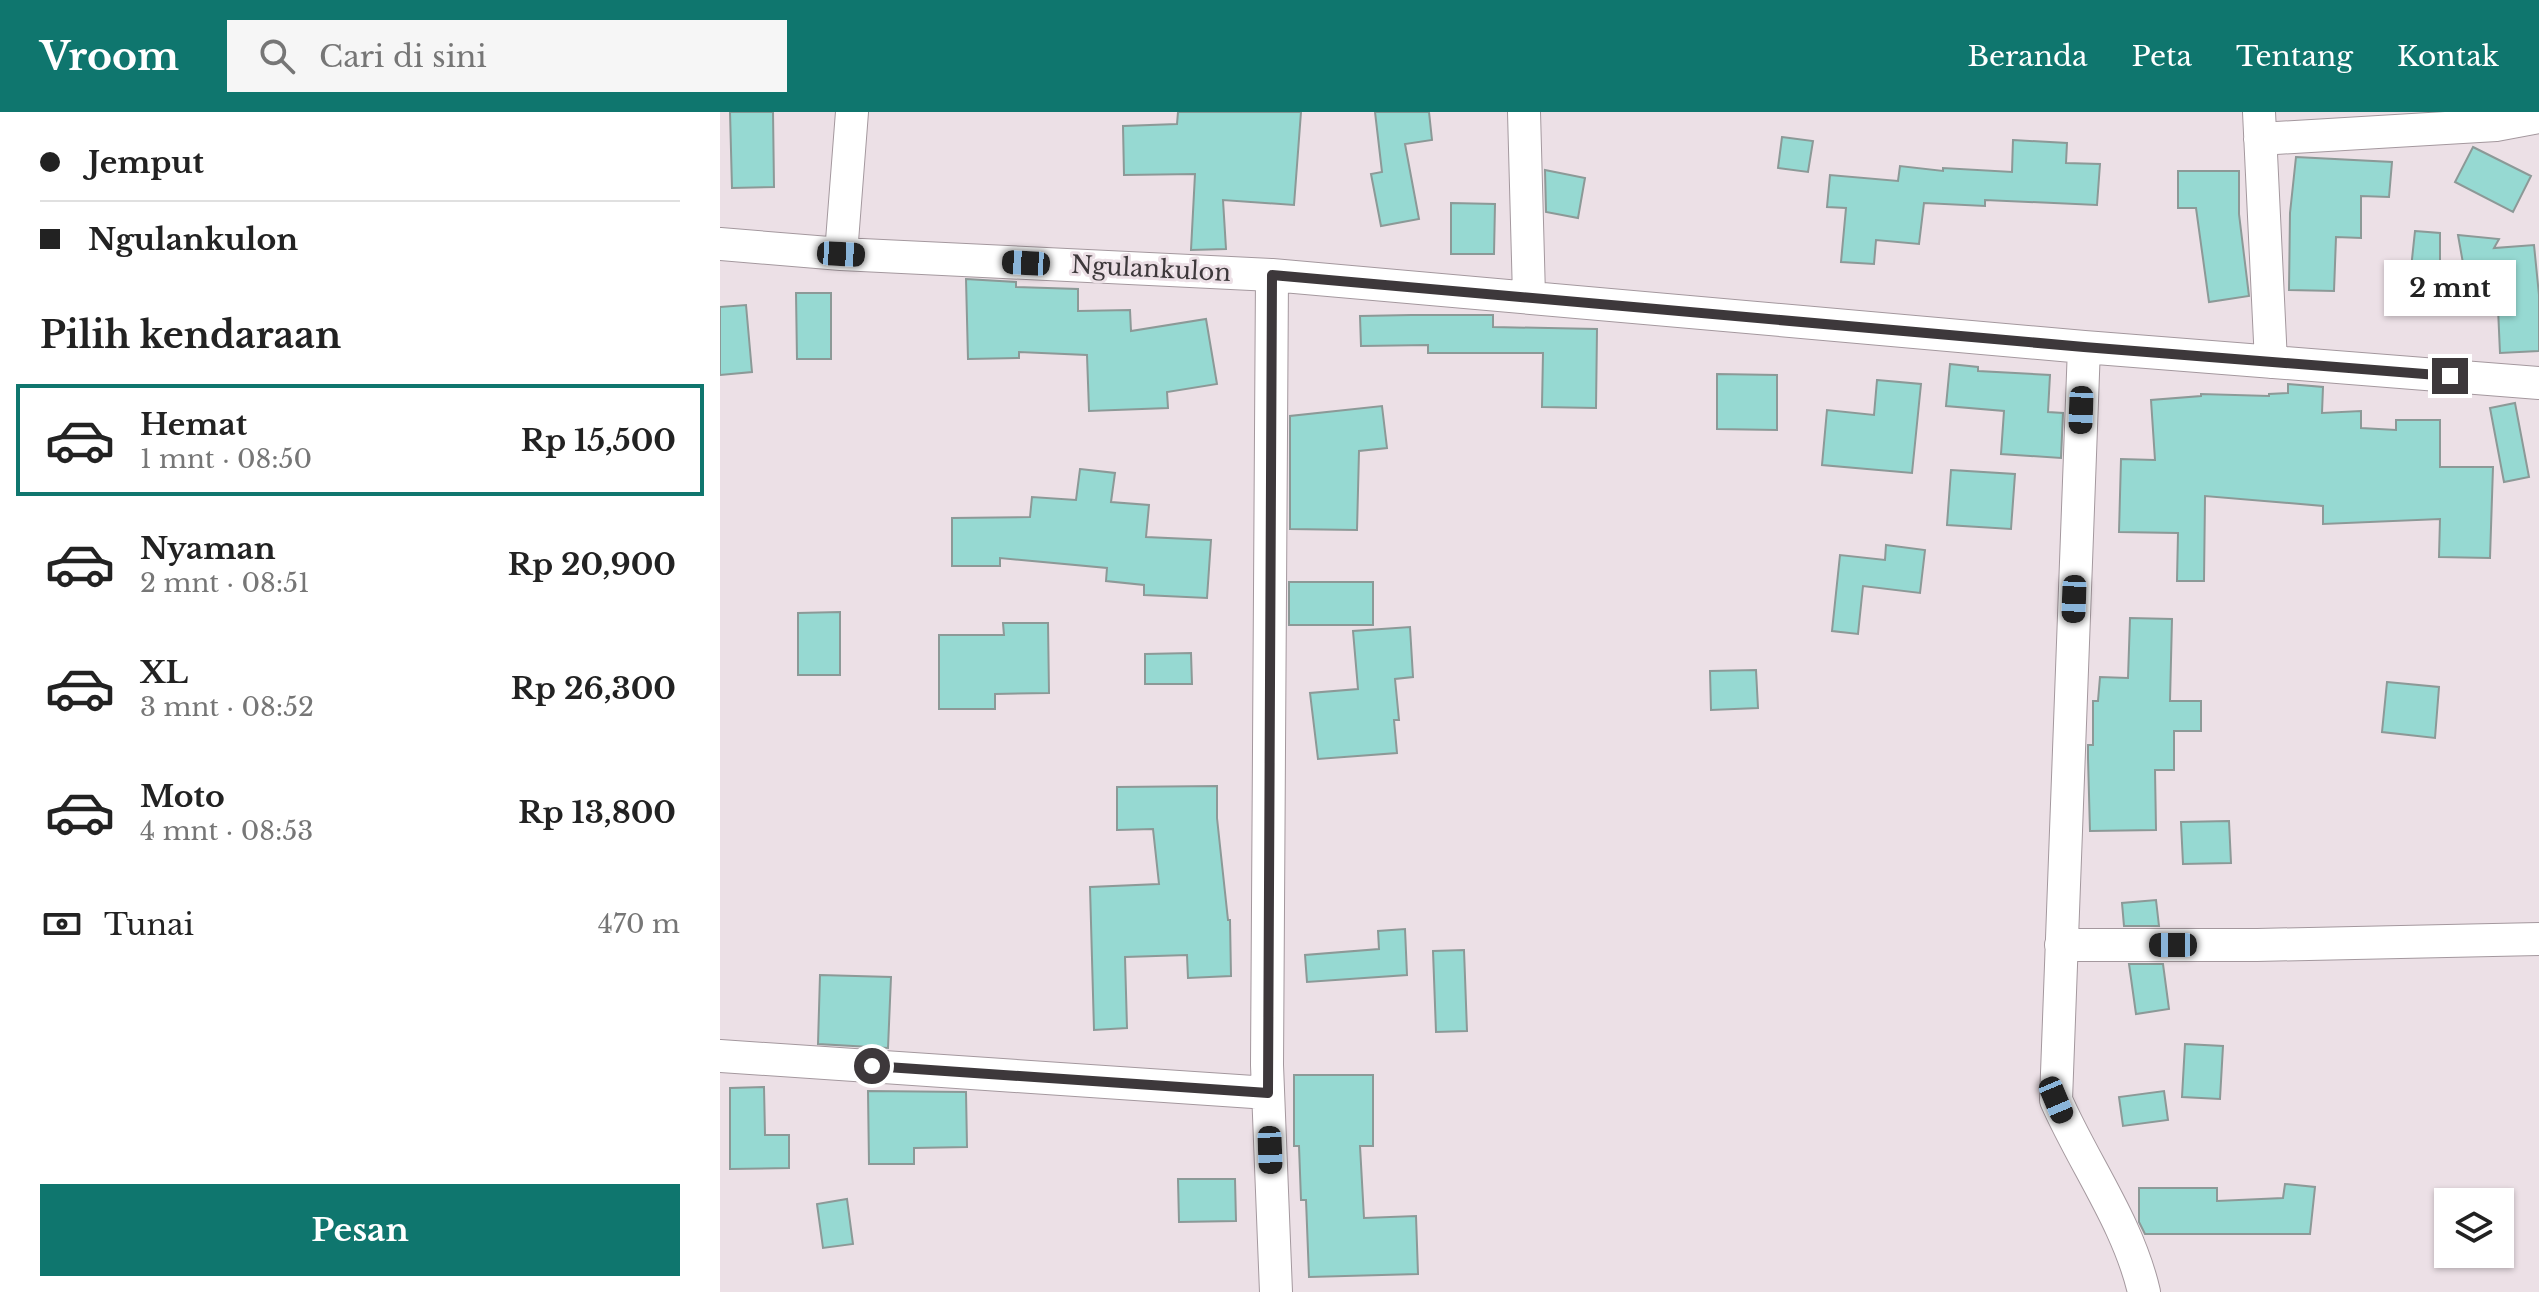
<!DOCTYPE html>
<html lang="id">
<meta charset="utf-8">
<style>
:root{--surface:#fff;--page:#f6f6f6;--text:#222;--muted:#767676;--line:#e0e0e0;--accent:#0f766e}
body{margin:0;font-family:"Libre Baskerville",serif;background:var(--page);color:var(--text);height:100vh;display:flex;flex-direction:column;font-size:30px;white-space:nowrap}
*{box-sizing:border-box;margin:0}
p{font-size:26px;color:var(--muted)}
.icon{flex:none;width:44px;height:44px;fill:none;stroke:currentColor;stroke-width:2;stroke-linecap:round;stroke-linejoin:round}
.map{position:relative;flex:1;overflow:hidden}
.panel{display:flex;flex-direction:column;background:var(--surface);width:720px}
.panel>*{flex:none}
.top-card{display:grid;align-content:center;height:176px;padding:0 40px;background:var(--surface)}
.tools{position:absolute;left:1714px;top:1076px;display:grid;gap:16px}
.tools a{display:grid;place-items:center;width:80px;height:80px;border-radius:0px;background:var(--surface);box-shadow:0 2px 6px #0004;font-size:40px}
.end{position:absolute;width:36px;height:36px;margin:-18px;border:10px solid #3d383b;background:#fff;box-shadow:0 0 0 4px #fff}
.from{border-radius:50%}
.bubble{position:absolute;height:56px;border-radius:0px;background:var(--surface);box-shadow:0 2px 6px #0004;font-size:26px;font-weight:700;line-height:56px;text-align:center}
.car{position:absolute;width:24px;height:48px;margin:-24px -12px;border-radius:10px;box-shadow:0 0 6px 2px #0007;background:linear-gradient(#222 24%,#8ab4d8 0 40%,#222 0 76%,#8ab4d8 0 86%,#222 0)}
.top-card b{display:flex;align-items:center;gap:28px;height:76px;font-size:30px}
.top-card b+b{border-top:2px solid var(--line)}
.top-card i{width:20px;height:20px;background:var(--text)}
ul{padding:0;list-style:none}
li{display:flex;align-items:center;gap:24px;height:112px;margin:0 16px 12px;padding:0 24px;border:4px solid transparent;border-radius:0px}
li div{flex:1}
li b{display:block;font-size:30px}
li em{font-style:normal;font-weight:700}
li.current{border-color:var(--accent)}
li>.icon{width:72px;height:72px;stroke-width:1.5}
h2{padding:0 40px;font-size:36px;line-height:96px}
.pay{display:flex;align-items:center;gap:20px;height:88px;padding:0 40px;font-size:30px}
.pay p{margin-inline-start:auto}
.primary-button{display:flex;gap:16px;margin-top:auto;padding:16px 40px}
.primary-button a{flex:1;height:92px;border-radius:0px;background:var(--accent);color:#fff;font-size:32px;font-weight:700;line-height:92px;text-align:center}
header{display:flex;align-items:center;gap:48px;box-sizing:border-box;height:112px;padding:0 40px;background:var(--accent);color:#fff}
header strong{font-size:38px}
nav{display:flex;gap:44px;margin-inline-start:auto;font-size:28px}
.search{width:560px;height:72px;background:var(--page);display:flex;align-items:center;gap:20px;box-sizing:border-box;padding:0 28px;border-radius:0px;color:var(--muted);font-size:30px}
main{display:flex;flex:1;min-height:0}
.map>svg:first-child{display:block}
</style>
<header>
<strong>Vroom</strong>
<div class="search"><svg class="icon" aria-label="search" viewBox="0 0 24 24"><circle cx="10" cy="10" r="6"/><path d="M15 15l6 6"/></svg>Cari di sini</div>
<nav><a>Beranda</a><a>Peta</a><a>Tentang</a><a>Kontak</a></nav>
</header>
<main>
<section class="panel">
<div class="top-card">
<b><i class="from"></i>Jemput</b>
<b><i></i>Ngulankulon</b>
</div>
<h2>Pilih kendaraan</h2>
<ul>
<li class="current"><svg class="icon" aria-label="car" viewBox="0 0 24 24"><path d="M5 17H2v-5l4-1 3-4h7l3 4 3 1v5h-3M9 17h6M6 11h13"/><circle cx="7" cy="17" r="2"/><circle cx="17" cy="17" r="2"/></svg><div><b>Hemat</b><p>1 mnt · 08:50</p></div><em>Rp 15,500</em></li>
<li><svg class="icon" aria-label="car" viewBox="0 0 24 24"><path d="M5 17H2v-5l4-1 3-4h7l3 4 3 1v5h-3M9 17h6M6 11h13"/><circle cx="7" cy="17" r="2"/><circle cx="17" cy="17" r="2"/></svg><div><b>Nyaman</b><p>2 mnt · 08:51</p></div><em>Rp 20,900</em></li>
<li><svg class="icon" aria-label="car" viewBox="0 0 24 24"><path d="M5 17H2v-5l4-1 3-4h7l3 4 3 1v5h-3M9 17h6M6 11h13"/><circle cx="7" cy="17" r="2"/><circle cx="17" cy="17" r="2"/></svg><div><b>XL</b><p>3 mnt · 08:52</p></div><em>Rp 26,300</em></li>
<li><svg class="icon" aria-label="car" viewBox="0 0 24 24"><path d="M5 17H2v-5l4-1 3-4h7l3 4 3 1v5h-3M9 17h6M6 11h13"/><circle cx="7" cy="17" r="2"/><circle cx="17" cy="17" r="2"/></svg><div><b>Moto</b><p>4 mnt · 08:53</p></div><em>Rp 13,800</em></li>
</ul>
<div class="pay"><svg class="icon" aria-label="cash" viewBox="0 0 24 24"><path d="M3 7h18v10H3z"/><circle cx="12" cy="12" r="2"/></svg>Tunai<p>470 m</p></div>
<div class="primary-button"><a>Pesan</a></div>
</section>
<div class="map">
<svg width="1819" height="1180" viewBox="0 0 1819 1180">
<rect width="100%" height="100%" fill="#ece0e6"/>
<!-- building -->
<path fill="#96d9d2" stroke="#8c9997" stroke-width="2" d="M 10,0 L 53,0 L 54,75 L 12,76 Z
M 458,0 L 581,0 L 574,93 L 503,88 L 506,137 L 471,138 L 475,62 L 404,63 L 403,14 L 457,12 Z
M 655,0 L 709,0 L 712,28 L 685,32 L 699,107 L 661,114 L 651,62 L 662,60 Z
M 1062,25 L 1093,29 L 1088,60 L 1058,56 Z
M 1293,28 L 1347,31 L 1346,51 L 1380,52 L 1377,93 L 1265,88 L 1265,94 L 1204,91 L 1199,132 L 1156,128 L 1154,152 L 1121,150 L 1126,96 L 1107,95 L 1110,63 L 1178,69 L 1180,54 L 1223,59 L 1223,56 L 1292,60 Z
M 1753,35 L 1811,64 L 1793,100 L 1735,70 Z
M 1576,45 L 1672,50 L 1669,85 L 1641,84 L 1641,126 L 1616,125 L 1614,179 L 1569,178 L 1570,101 Z
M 825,58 L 865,66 L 858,106 L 826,100 Z
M 1458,59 L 1519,59 L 1519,102 L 1529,184 L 1489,190 L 1476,96 L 1458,96 Z
M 731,91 L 775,92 L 774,142 L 731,142 Z
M 1695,119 L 1720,121 L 1720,169 L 1690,166 Z
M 1738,123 L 1779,127 L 1774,136 L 1814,133 L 1819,183 L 1819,239 L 1780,241 L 1777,174 L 1756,172 L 1749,185 Z
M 246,167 L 296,170 L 296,175 L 358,177 L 358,199 L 410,198 L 411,219 L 486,207 L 497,272 L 447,280 L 448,296 L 369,299 L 367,243 L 299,240 L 299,246 L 248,247 Z
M 76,181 L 111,181 L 111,247 L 77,247 Z
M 26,193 L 32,260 L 0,263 L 0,195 Z
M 691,203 L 773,203 L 773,215 L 877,217 L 876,296 L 822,295 L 823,241 L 708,241 L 708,233 L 641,234 L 640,204 Z
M 1230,252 L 1258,255 L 1258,259 L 1330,263 L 1328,300 L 1343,301 L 1341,346 L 1281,342 L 1284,299 L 1226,294 Z
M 997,262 L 1057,263 L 1057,318 L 997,317 Z
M 1157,268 L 1201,272 L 1192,361 L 1102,353 L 1107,298 L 1154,303 Z
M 1568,272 L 1603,275 L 1602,301 L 1641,299 L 1641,316 L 1676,318 L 1676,308 L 1720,308 L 1720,355 L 1773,355 L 1770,446 L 1719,445 L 1720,407 L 1603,412 L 1603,394 L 1485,384 L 1484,469 L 1457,469 L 1458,421 L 1399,420 L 1401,347 L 1435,348 L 1431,288 L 1481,284 L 1481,282 L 1549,284 L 1549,282 L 1568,281 Z
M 1795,291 L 1809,365 L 1784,370 L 1770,296 Z
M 662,294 L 667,336 L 639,339 L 637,418 L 570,417 L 570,304 Z
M 360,357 L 395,361 L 391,390 L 429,393 L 426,425 L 491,428 L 487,486 L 424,483 L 424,473 L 386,469 L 387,456 L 280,446 L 280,454 L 232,454 L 232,406 L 310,405 L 312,385 L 356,388 Z
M 1231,358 L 1295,362 L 1291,417 L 1227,413 Z
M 1166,433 L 1205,438 L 1200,481 L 1143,474 L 1138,522 L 1112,519 L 1120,443 L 1165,448 Z
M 569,470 L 653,470 L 653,513 L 569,513 Z
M 120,500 L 120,563 L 78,563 L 78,501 Z
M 1410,506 L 1452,507 L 1450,589 L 1481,589 L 1481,619 L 1454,619 L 1454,658 L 1435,658 L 1436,718 L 1370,719 L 1368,646 L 1368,633 L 1373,633 L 1373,589 L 1378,589 L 1380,565 L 1408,566 Z
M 283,511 L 328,511 L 329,581 L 275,582 L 275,597 L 219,597 L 219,523 L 284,523 Z
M 690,515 L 693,565 L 675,567 L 679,608 L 674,608 L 677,641 L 598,647 L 590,581 L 638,577 L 633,519 Z
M 471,541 L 472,572 L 425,572 L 425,542 Z
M 1036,558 L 1038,596 L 991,598 L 990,559 Z
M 1667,570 L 1719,575 L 1715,626 L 1662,620 Z
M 497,674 L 497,706 L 508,808 L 510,808 L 511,864 L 468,866 L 467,843 L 405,845 L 407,916 L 374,918 L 370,775 L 439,772 L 433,717 L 397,718 L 397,675 Z
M 1509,709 L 1511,751 L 1463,752 L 1461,710 Z
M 1436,788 L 1439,814 L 1404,814 L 1402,791 Z
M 685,817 L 687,863 L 587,870 L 585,843 L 659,837 L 658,819 Z
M 744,838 L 747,919 L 716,920 L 713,839 Z
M 1409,852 L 1443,852 L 1449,897 L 1416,902 Z
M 100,863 L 171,865 L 168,936 L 98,932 Z
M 1465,932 L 1503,934 L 1500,987 L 1462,985 Z
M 574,963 L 653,963 L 653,1034 L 640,1034 L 644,1106 L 696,1104 L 698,1162 L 589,1165 L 586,1088 L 581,1088 L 579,1034 L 574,1034 Z
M 44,975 L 45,1023 L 69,1023 L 69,1056 L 10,1057 L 10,976 Z
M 148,979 L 246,980 L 247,1035 L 194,1036 L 194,1052 L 149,1052 Z
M 1444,979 L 1448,1008 L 1403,1014 L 1399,985 Z
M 458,1067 L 515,1067 L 516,1109 L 459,1110 Z
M 1565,1072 L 1595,1075 L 1590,1122 L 1425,1122 L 1419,1110 L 1419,1076 L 1497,1076 L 1497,1089 L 1563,1086 Z
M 127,1087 L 133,1132 L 103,1136 L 97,1092 Z"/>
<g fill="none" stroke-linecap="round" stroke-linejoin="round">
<!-- minor casing -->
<g stroke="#a4989e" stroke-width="34">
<path id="minor" d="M 804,0 L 809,184
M 1539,0 L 1551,250
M 1540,27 L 1776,13 L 1819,5
M 0,132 L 121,142 L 552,163 L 1364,235 L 1819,271
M 121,142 L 132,0
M 552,163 L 547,953 L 556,1180
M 1364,235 L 1336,988 C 1364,1052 1408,1111 1424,1180
M 1341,833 L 1537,833 L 1819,827
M 0,944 L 548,981"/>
</g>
<!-- minor -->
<use href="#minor" stroke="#fff" stroke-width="32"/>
</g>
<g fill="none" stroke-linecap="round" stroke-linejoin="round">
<!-- route -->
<path stroke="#3d383b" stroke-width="10" d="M 152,954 L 548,981 L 552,163 L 1364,235 L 1730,264"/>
</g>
<g text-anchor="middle" stroke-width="6" stroke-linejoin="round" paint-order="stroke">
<!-- street labels -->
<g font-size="24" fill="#3d383b" stroke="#ece0e6">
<text transform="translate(431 157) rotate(3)" y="8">Ngulankulon</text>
</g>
</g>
</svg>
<div class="tools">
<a><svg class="icon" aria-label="layers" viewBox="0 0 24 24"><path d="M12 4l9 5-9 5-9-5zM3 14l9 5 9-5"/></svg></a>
</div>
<i class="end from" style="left:152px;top:954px"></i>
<i class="end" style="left:1730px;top:264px"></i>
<div class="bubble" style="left:1664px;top:148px;width:132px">2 mnt</div>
<i class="car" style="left:121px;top:142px;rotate:93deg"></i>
<i class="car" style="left:306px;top:151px;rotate:273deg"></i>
<i class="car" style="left:1361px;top:298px;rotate:182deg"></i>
<i class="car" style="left:1354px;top:487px;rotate:182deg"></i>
<i class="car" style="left:1453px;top:833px;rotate:270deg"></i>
<i class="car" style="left:1336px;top:988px;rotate:157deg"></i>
<i class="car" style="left:550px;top:1038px;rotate:178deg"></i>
</div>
</main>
